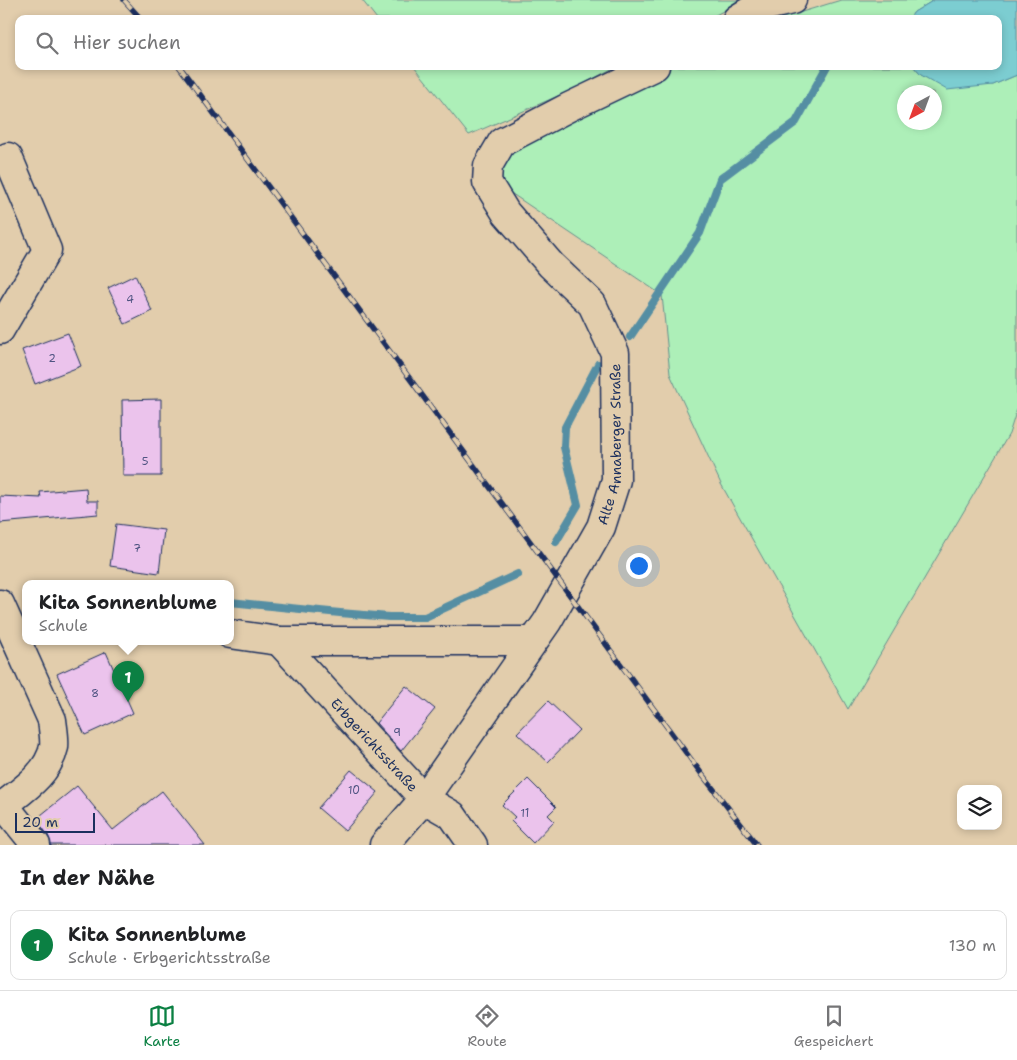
<!DOCTYPE html>
<html lang="de">
<meta charset="utf-8">
<style>
body{margin:0;font-family:"Shantell Sans",sans-serif;background:#f6f6f6;color:#202124}
.controls{position:absolute;right:15px;bottom:15px;display:grid;overflow:hidden;border-radius:10px;box-shadow:0 2px 8px #0003}
.controls button{width:45px;height:45px;display:grid;place-items:center;padding:0;border:0;border-bottom:1px solid #e0e0e0;background:#fff;color:#202124;font:25px sans-serif}
.compass{position:absolute;left:897px;top:85px;width:45px;height:45px;border-radius:50%;background:#fff;box-shadow:0 2px 8px #0003;rotate:221deg}
.scale{position:absolute;left:15px;bottom:12px;width:80px;box-sizing:border-box;padding-left:5px;border:2px solid #1b2f5e;border-top:0;font-size:14px;line-height:18px;white-space:nowrap;color:#1b2f5e;-webkit-text-stroke:4px #e2cdac;paint-order:stroke}
.you{position:absolute;left:638px;top:565px;width:18px;height:18px;margin:-12px;border:4px solid #fff;border-radius:50%;background:#1a73e8;box-shadow:0 0 0 8px #1a73e833}
.badge{display:grid;place-items:center;width:32px;height:32px;border-radius:50%;background:#0b8043;color:#fff;font-size:16px;font-weight:700}
.pin{position:absolute;translate:-50% -41px;filter:drop-shadow(0 1px 2px #0008)}
.pin::after{content:'';position:absolute;top:26px;width:18px;height:15px;background:inherit;clip-path:polygon(0 0,100% 0,50% 100%)}
.popup{position:absolute;left:22px;top:580px;width:212px;height:65px;box-sizing:border-box;display:grid;place-content:center;border-radius:10px;background:#fff;filter:drop-shadow(0 1px 4px #0005);font-size:16px;white-space:nowrap;color:#757577}
.popup b{font-size:19px;color:#202124}
.popup::after{content:'';position:absolute;left:50%;top:100%;margin-left:-10px;border:10px solid transparent;border-top-color:#fff}
.list{margin:0;padding:0;list-style:none}
h2{display:flex;justify-content:space-between;align-items:center;height:65px;margin:0;padding:0 20px;font-size:21px}
h2 small{font-size:16px;font-weight:400;color:#757577}
.list li{display:grid;grid-template-columns:32px 1fr auto;gap:15px;align-items:center;box-sizing:border-box;height:70px;margin:0 10px 10px;padding:0 10px;border:1px solid #e0e0e0;border-radius:10px}
.list b{display:block;font-size:19px;white-space:nowrap}
.list p{margin:0;font-size:16px;white-space:nowrap;color:#757577}
.list em{font-size:16px;font-style:normal;color:#757577}
.icon{flex:none;width:28px;height:28px;fill:none;stroke:currentColor;stroke-width:2;stroke-linecap:round;stroke-linejoin:round}
.map{position:relative;flex:none;width:1017px;height:845px;overflow:hidden}
.search{position:absolute;background:#fff;box-shadow:0 2px 8px #0003;left:15px;right:15px;top:15px;height:55px;display:flex;align-items:center;gap:12px;box-sizing:border-box;padding:0 18px;border-radius:10px;color:#757577;font-size:19px}
.sheet{height:145px;background:#fff}
nav{display:flex;justify-content:space-around;align-items:center;box-sizing:border-box;height:70px;border-top:1px solid #e0e0e0;background:#fff;font-size:14px;color:#757577}
nav a{display:grid;justify-items:center;gap:2px}
nav .on{color:#0b8043}
.map>svg:first-child{display:block}
.green{fill:#adefb8;stroke:#648f8b;fill-rule:evenodd}
.water{fill:#7bcdd1;stroke:#558ea3}
.lines{fill:none;stroke-linecap:round;stroke-linejoin:round}
.stream{stroke:#558ea3;stroke-width:8}
.building{fill:#ebc3ec;stroke:#1b2f5e}
.minor-casing{stroke:#1b2f5e;stroke-width:31}
.minor{stroke:#e2cdac;stroke-width:28}
.rail-casing{stroke:#1b2f5e;stroke-width:5.5}
.rail{stroke:#e2cdac;stroke-width:4;stroke-dasharray:11;stroke-linecap:butt}
.labels{text-anchor:middle;dominant-baseline:central;stroke-width:4;stroke-linejoin:round;paint-order:stroke}
.number-label{font-size:11px;fill:#4f5482}
.street-label{font-size:14px;fill:#1b2f5e;stroke:#e2cdac}
</style>
<div class="map">
<svg width="1017" height="845" viewBox="0 0 1017 845">
<rect width="100%" height="100%" fill="#e2cdac"/>
<filter id="ink" filterUnits="userSpaceOnUse"><feTurbulence type="fractalNoise" baseFrequency=".02" numOctaves="2"/><feDisplacementMap in="SourceGraphic" scale="10" xChannelSelector="R" yChannelSelector="G"/><feConvolveMatrix kernelMatrix="1 2 1 2 8 2 1 2 1" color-interpolation-filters="sRGB"/></filter>
<g filter="url(#ink)">
<g class="green">
<polygon points="362,0 744,0 708,19 377,19"/>
<polygon points="841,0 934,0 914,12 909,19 779,19"/>
<polygon points="414,66 617,66 576,88 469,135"/>
<path d="M667 66H913L921 75 993 85 1017 75V409L1009 434 848 709 721 484 670 374 662 295 493 181 508 146ZM904 92H934V122H904Z"/>
</g>
<polygon class="water" points="934,0 1017,0 1017,75 993,85 947,90 921,75 913,66 998,66 998,19 909,19 914,12"/>
<g class="lines">
<g class="stream">
<polyline points="630,337 700,233 720,179 796,122 827,66"/>
<polyline points="556,542 578,505 564,447 565,427 598,364"/>
<polyline points="230,602 340,613 389,617 425,617 518,574"/>
</g>
</g>
<g class="building">
<polygon points="135,275 152,311 125,324 108,288"/>
<polygon points="68,333 81,366 35,384 22,350"/>
<polygon points="161,399 161,476 123,476 122,400"/>
<polygon points="86,488 87,501 98,501 98,514 0,523 0,496 41,498 40,492"/>
<polygon points="116,524 164,530 159,573 110,566"/>
<polygon points="106,652 133,713 85,735 57,674"/>
<polygon points="406,686 435,709 401,751 376,723"/>
<polygon points="548,701 579,730 548,762 517,733"/>
<polygon points="351,770 378,792 345,831 318,808"/>
<polygon points="528,779 556,807 548,815 554,821 533,843 511,821 515,817 502,805"/>
<polygon points="77,786 113,830 162,791 205,845 51,845 48,835 36,819"/>
</g>
<g class="lines">
<defs>
<g id="minor">
<polyline points="737,19 753,9 792,0"/>
<polyline points="0,330 47,250 8,157"/>
<path d="M0 604 52 720C53 729 55 739 54 747 48 774 24 789 4 805"/>
<polyline points="230,634 279,641 533,641"/>
<path id="s1" d="M279 641 424 799 452 815 473 845"/>
<polyline points="3,804 36,845"/>
<path id="s2" d="M384 845 424 799 547 622 601 527 616 480 615 353 592 304 551 265 506 213 487 182 488 166 502 142 569 107 655 66"/>
</g>
</defs>
<use href="#minor" class="minor-casing"/>
<use href="#minor" class="minor"/>
<defs>
<g id="rail">
<polyline points="124,0 141,19"/>
<polyline points="179,66 701,773 757,845"/>
</g>
</defs>
<use href="#rail" class="rail-casing"/>
<use href="#rail" class="rail"/>
</g>
</g>
<g class="labels">
<g class="number-label">
<text x="130" y="299">4</text>
<text x="52" y="358">2</text>
<text x="145" y="461">5</text>
<text x="137" y="548">7</text>
<text x="95" y="693">8</text>
<text x="397" y="732">9</text>
<text x="354" y="790">10</text>
<text x="525" y="813">11</text>
</g>
<g class="street-label">
<text stroke="none"><textPath href="#s2" startOffset="470">Alte Annaberger Straße</textPath></text>
<text stroke="none"><textPath href="#s1" startOffset="141">Erbgerichtsstraße</textPath></text>
</g>
</g>
</svg>
<div class="controls">
<button><svg class="icon" aria-label="layers" viewBox="0 0 24 24"><path d="M12 4l9 5-9 5-9-5zM3 14l9 5 9-5"/></svg></button>
</div>
<svg class="compass" viewBox="-18 -18 36 36"><path d="M0-13l5 13h-10z" fill="#e53935"/><path d="M0 13l5-13h-10z" fill="#757577"/></svg>
<div class="scale">20 m</div>
<div class="you"></div>
<div class="pin badge" style="left:128px;top:702px">1</div>
<div class="popup"><b>Kita Sonnenblume</b>Schule</div>
<div class="search"><svg class="icon" aria-label="search" viewBox="0 0 24 24"><circle cx="10" cy="10" r="6"/><path d="M15 15l6 6"/></svg>Hier suchen</div>
</div>
<section class="sheet">
<h2>In der Nähe<small></small></h2>
<ul class="list">
<li><span class="badge">1</span><div><b>Kita Sonnenblume</b><p>Schule · Erbgerichtsstraße</p></div><em>130 m</em></li>
</ul>
</section>
<nav>
<a class="on"><svg class="icon" aria-label="map" viewBox="0 0 24 24"><path d="M3 6l6-2 6 2 6-2v14l-6 2-6-2-6 2zM9 4v14M15 6v14"/></svg>Karte</a>
<a><svg class="icon" aria-label="directions" viewBox="0 0 24 24"><path d="M12 3l9 9-9 9-9-9zM9 14v-3h6M13 9l2 2-2 2"/></svg>Route</a>
<a><svg class="icon" aria-label="saved" viewBox="0 0 24 24"><path d="M7 4h10v16l-5-4-5 4z"/></svg>Gespeichert</a>
</nav>
